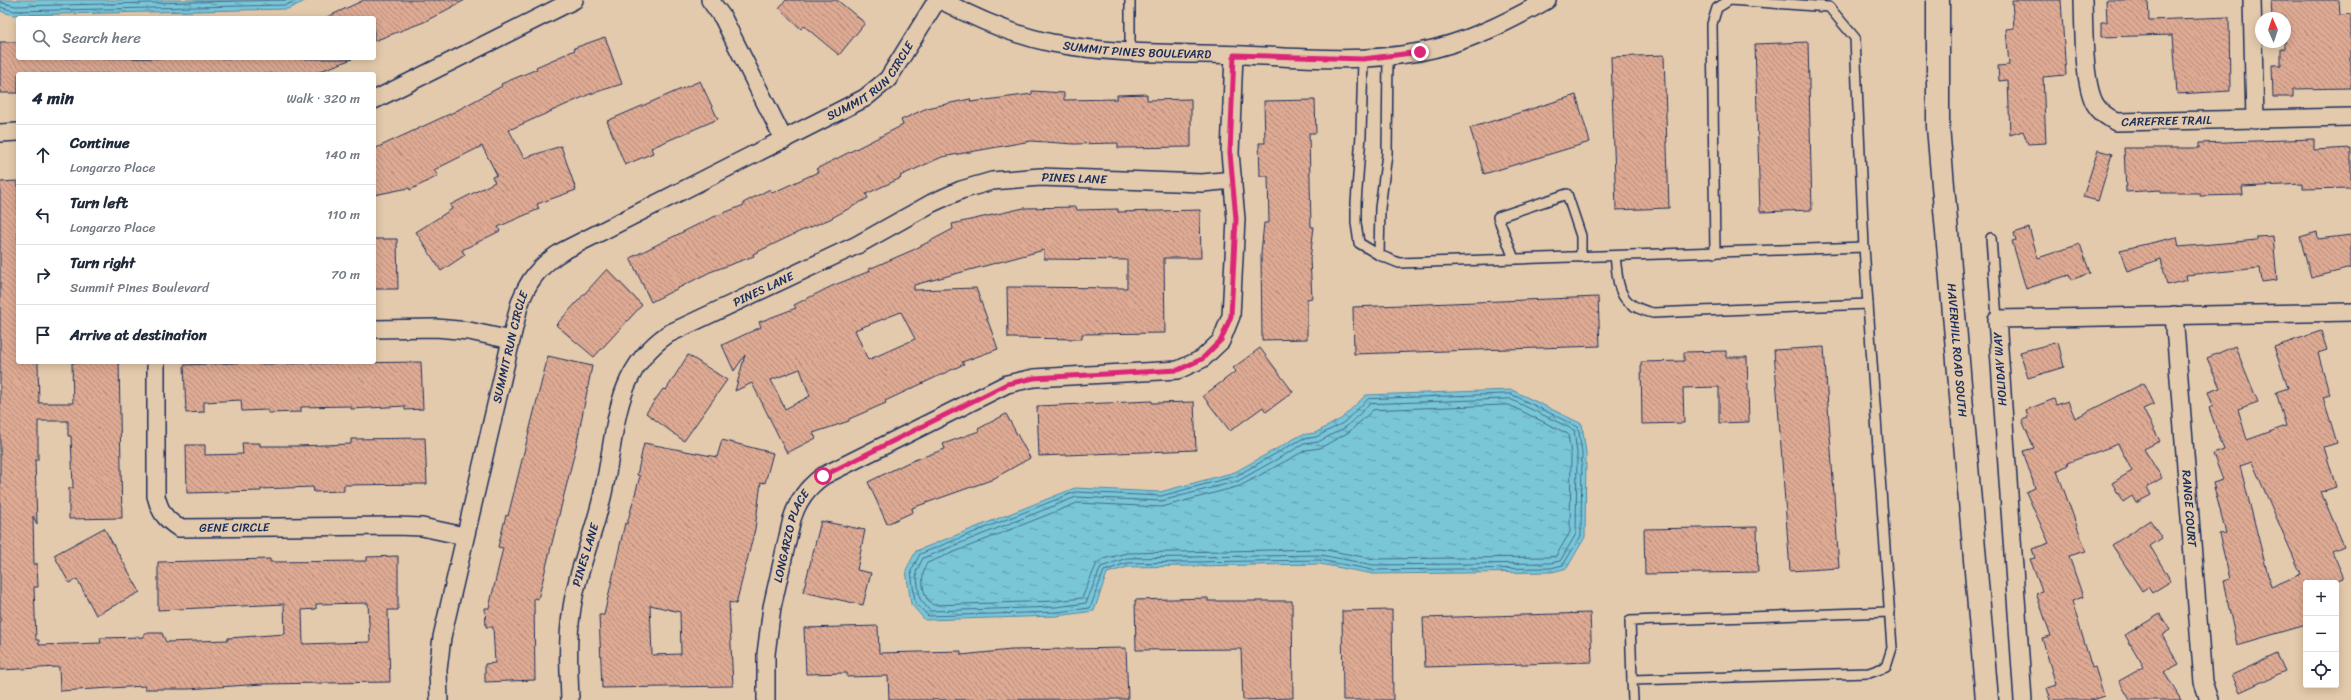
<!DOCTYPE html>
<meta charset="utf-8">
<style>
body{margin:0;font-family:Sriracha,sans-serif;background:#f2f2f3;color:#1f2937}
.controls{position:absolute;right:12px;bottom:12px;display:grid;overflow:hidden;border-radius:4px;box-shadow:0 2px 10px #0003}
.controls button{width:36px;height:36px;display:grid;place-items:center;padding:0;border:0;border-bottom:1px solid #e0e1e3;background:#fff;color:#1f2937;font:20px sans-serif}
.compass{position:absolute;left:2255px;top:12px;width:36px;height:36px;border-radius:50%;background:#fff;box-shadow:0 2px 10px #0003;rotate:357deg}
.stop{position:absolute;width:12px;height:12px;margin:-9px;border:3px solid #db2777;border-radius:50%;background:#fff}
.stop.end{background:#db2777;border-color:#fff;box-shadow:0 1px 4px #0008}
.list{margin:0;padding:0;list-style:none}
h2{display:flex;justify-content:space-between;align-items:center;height:52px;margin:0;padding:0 16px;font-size:17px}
h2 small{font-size:13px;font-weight:400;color:#747a83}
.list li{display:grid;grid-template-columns:26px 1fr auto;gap:12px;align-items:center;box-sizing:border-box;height:60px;padding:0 16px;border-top:1px solid #e0e1e3}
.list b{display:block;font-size:15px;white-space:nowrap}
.list p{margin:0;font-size:13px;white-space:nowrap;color:#747a83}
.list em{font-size:13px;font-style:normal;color:#747a83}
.icon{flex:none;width:22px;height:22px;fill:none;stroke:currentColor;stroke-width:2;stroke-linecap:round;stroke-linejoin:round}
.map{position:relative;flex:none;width:2351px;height:700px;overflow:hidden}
.search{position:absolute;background:#fff;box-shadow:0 2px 10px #0003;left:16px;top:16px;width:360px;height:44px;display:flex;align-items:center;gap:10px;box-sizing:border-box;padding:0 14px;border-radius:4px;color:#747a83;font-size:15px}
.panel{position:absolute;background:#fff;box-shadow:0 2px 10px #0003;left:16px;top:72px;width:360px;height:292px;border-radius:4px}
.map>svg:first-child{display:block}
.water{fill:url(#water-ripples);stroke:#538aa7}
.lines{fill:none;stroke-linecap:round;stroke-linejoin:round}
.shore{stroke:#416b8e;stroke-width:1}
.building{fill:url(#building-back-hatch);stroke:#1b2f5e;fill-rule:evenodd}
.service-casing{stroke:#1b2f5e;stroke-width:12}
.minor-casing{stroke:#1b2f5e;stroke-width:20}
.tertiary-casing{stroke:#1b2f5e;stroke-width:25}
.service{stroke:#e4caac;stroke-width:9}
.minor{stroke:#e4caac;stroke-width:17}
.tertiary{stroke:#e4caac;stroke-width:22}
.route{stroke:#db2777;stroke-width:5}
.labels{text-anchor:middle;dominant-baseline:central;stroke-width:3;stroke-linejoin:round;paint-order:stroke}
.street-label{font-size:12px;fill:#1b2f5e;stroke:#e4caac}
</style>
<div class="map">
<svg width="2351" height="700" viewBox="0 0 2351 700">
<defs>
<pattern id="water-ripples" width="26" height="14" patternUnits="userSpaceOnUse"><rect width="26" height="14" fill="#79c6d7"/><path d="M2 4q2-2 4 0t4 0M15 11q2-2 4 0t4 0" fill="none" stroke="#62a1b2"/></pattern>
<pattern id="building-back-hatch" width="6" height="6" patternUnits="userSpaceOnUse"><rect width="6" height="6" fill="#deaa93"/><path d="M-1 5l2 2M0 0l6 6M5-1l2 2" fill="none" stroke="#b38b7b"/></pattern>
</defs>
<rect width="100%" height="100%" fill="#e4caac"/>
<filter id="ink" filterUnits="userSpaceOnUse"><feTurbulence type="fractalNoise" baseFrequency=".025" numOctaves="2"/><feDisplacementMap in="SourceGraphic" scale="8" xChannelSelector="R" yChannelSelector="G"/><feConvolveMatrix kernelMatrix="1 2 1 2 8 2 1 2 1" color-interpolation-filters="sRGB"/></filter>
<g filter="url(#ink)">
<g class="water">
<polygon points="0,0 307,0 288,9 13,15 0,11"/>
<polygon points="1512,390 1582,424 1586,453 1585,537 1567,568 1552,572 1373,574 1320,564 1128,567 1107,573 1094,611 1057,616 925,620 911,604 906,570 916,551 1075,488 1160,492 1235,472 1301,435 1315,433 1341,419 1366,395"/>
</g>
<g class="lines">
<g class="shore">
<polyline points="0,2 15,6 286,0"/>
<polyline points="0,7 14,11 286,5 298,0"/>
<polygon points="1511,394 1578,427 1582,453 1581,536 1563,565 1551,568 1373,570 1320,560 1127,563 1104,571 1090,608 1057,612 928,616 915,602 911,571 920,554 1075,492 1161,496 1236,476 1302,439 1316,437 1343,423 1368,399"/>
<polygon points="1510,399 1574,430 1577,453 1576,534 1560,561 1550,563 1373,565 1321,555 1127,558 1101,567 1086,603 1056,607 930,611 920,599 916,572 923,558 1076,497 1161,501 1238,481 1304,444 1318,442 1346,427 1370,404"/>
<path d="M1509 405 1568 434 1571 454 1570 532 1556 556 1549 557 1374 559 1321 549 1127 553 1103 559 1097 563 1082 598 1056 601 933 605C921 596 920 575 927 563L1077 503 1162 507 1240 486 1306 450 1320 448 1349 432 1373 410Z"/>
</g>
</g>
<g class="building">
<polygon points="364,0 465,0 424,22 374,41 374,18 325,18"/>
<polygon points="786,0 837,0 865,23 839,55 804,26 801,29 779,8"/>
<polygon points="2012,0 2061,0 2066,75 2043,77 2046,143 2028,144 2023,131 2010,135 2008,80 1999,81 1998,66 2009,65 2006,29 2014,28"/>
<polygon points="2106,0 2148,0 2149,20 2229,17 2230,91 2177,94 2173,35 2101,37 2101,22 2107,22"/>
<polygon points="2271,0 2339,0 2340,15 2351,14 2351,88 2293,89 2293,97 2273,97 2272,65 2281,65 2281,49 2285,49 2285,18 2272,18"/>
<polygon points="605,37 622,84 590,94 509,130 524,158 561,146 576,190 537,204 539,209 498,227 500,231 462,250 465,255 441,271 416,232 452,209 450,205 495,182 492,177 497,175 482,146 434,170 438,176 410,190 409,188 374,195 374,149 454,112 502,86 501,84 537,69 536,67 575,50 574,48"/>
<polygon points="0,42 18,42 18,58 352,59 313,74 18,74 18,93 0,93"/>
<polygon points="1808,42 1812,210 1760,212 1755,44"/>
<polygon points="1664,55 1669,208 1616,210 1611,57"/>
<polygon points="700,81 718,119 651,148 653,153 625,165 607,121"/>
<polygon points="1032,91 1064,93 1064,100 1117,99 1117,95 1147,94 1147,100 1191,99 1191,147 1118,148 1118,143 1074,144 1031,141 942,157 900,176 901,178 866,194 868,198 830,219 801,231 753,254 754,256 710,272 651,302 630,258 711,218 744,205 743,203 770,189 772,193 818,172 816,169 903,125 901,120 927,108 970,99 971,102 1032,94"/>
<polygon points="1576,95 1590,142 1484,174 1470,128"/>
<polygon points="1315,100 1316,133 1309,133 1311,227 1314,227 1310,259 1312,298 1307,299 1307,339 1262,340 1261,253 1264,223 1269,223 1268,176 1260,176 1259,143 1265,143 1264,101"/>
<polygon points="2314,139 2314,150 2351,148 2351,188 2303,189 2303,184 2242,187 2243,195 2200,196 2200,193 2161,193 2161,190 2126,192 2124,148 2199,148 2199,143"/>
<polygon points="2098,150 2112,154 2098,201 2083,197"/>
<path d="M18 181V362H38L39 403H73L72 363 119 362 122 518 69 519V488H73L71 436H68V421H38V460H35L37 524 33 516 34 565 37 563 38 587H34L36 640H39V645L101 643 100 638 144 637V633H162L166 642 228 640V638L285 634 284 604 158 610V562L270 559V562L367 561V557L398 556V610H388L390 682 263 684 188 689H145V686L60 691 59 667 0 670V182ZM368 603 370 642 303 644 302 610 316 609V604Z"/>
<path d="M1076 207 1077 210 1118 209V212L1200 210 1201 258H1164L1165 333 1082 334V339L1008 338 1007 287 1127 288V260L1044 259V250L914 285V290L976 288 998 349 962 362 964 364 885 401 886 403 849 419V421L813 433 816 438 787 453 752 383 735 391 745 355 734 371 722 345 761 327 759 322 796 308 794 305 832 286 870 271 869 269 913 250 953 229 952 224 1024 208ZM901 312 915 339 868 360 855 330ZM800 369 810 396 785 409 771 380Z"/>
<polygon points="2029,228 2038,258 2080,244 2090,273 2071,280 2069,275 2026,289 2012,241 2016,240 2014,233"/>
<polygon points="2317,232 2318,239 2351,235 2351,268 2311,278 2300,237"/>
<polygon points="2273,236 2277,280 2262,282 2260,268 2186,275 2187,280 2167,285 2161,259 2127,271 2120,250 2177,237 2179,247 2257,240 2257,237"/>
<polygon points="374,239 397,239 398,289 374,289"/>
<polygon points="607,269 642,305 594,357 556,325"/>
<polygon points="1598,297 1600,346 1354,354 1353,307"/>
<path d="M2321 331 2327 350 2318 353 2330 395 2323 397 2337 443 2324 447 2336 487 2321 492 2344 546 2332 551 2344 578 2331 583H2306V625L2237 645 2223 581 2230 579 2219 534 2226 533 2213 483 2223 480 2213 454 2224 450 2209 408 2213 406 2208 392 2220 388 2207 358 2235 346 2258 402 2238 409 2247 440 2286 426 2276 392 2288 388 2274 347ZM2252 462 2301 574 2271 587 2240 466Z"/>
<polygon points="2058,342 2064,367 2028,378 2020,352"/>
<polygon points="1824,347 1839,568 1790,571 1774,350"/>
<polygon points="1260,348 1293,392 1266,412 1263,407 1230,431 1203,396 1236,371 1233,368"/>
<polygon points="1726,351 1726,357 1747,357 1749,422 1719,423 1719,387 1683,388 1684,423 1642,424 1641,362 1684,361 1684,352"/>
<polygon points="688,355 727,380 684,441 646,413 663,389 666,390"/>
<polygon points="548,356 592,366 576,447 538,599 534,598 535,680 485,682 485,664 495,663 493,627 486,627 485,608 489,608 503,548 498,547 506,515 508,516"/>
<polygon points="258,362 258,364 421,362 423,409 405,410 405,406 351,409 351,406 301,407 301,412 268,413 268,410 242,411 241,400 204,402 204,412 186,413 184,365"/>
<polygon points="2144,383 2154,404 2143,409 2160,441 2144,449 2162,478 2147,487 2151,495 2136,503 2132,496 2123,502 2112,483 2132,471 2118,444 2067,463 2068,465 2057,471 2086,551 2069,556 2083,597 2072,601 2092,668 2095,667 2104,696 2092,700 2051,700 2047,688 2056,685 2042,638 2051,636 2036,593 2042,591 2030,559 2035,558 2032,549 2049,543 2026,492 2035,488 2023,451 2034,448 2022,420 2028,418 2026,410 2054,399 2056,405 2068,401 2075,418"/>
<polygon points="1152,401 1152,403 1194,402 1196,450 1039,456 1037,406"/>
<polygon points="1006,414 1030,458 991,480 912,508 913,512 887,524 868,482 909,462 945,449 943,444 979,431 978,429"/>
<polygon points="425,438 427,484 344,485 344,491 314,492 313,487 261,489 261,491 187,493 186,445 205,445 205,455 243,454 242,443 260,443 260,446 297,446 351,444 351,439"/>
<path d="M722 440 773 453 765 483 761 482 755 529 736 604 729 602 733 686 602 688 599 615H604L625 523 627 524 640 476 637 475 644 443 717 457ZM650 605 680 612 681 654 652 655Z"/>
<polygon points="2150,520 2162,538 2150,546 2171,581 2152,593 2148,587 2142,591 2112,545"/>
<polygon points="821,521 865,530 857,570 871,573 863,605 803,592"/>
<polygon points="1757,527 1758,572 1645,574 1644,529"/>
<polygon points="104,528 140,592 96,615 77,579 69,583 54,555"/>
<polygon points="1208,598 1208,601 1292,601 1293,698 1243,700 1241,649 1136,650 1135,600"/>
<polygon points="1392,610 1393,700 1343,700 1342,611"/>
<polygon points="1590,613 1592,662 1425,667 1423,618"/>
<polygon points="2160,614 2170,630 2162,635 2179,664 2164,672 2181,700 2130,700 2119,681 2144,667 2125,635"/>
<polygon points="878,626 879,653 961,651 961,655 1011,650 1126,648 1128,699 889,700 888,676 847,677 847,673 806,674 804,628"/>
<polygon points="2277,654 2285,671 2240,692 2232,675"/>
</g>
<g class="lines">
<defs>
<g id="service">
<polyline points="1130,0 1130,51"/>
<polyline points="1363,59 1361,135 1356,203 1356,223 1359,243 1379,255 1399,263 1864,247"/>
<polyline points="1991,238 1997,319"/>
<polyline points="1379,255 1380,208 1387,154 1388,56"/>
<path d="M1615 256C1619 288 1617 305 1653 313L1868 304"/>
<polyline points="1514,259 1498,217 1567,194 1581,236 1581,257"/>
<polyline points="1632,680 1630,621 1890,612"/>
<polyline points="1633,700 1632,680 1869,673 1886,667 1892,648 1864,247 1855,38 1829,7 1730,0 1717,8 1712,24 1715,253"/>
</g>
<g id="minor">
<polyline points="710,0 723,18 784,140"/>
<path id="s1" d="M941 0C976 19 1013 35 1052 43 1114 55 1181 53 1244 55 1303 58 1361 63 1419 52 1466 43 1506 23 1547 0"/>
<path id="s2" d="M2083 0C2084 26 2083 83 2095 104 2100 113 2108 117 2116 122L2351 117"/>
<polyline points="2252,0 2255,120"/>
<polyline points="374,100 574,0"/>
<polyline points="0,133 18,132"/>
<path id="s3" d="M2174 315 2203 682 2209 700"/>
<polyline points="374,329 436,328 469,331 511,340"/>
<path id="s4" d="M156 362V496C160 512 165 519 179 528L396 526 422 527 464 536"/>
<path id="s5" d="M439 700 438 670 442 637 519 306C527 281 540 265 563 251L865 98 888 79 937 0"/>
<path id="s6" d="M570 700C569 672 567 643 571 615 576 571 596 531 604 488 617 430 613 372 668 334L857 245 932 203 961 190 992 181 1040 177 1202 183 1233 180"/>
<path id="s7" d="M766 700V654L772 607 792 519C798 500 807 488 823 476L1007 384 1034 378 1178 370 1202 359 1221 341 1231 316 1236 219 1230 153 1234 55"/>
<polyline points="2023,700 1997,319 2351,312"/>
</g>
<g id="tertiary">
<path id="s8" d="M1938 0V127L1987 700"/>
</g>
</defs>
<use href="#service" class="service-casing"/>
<use href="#minor" class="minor-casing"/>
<use href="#tertiary" class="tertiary-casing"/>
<use href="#service" class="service"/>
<use href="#minor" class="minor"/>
<use href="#tertiary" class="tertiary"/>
</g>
</g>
<g class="lines" filter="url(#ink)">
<polyline class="route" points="823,476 1007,384 1034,378 1178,370 1202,359 1221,340 1231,316 1236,219 1230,153 1234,55 1363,59 1420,52"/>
</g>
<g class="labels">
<g class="street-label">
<text stroke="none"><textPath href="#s1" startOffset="205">SUMMIT PINES BOULEVARD</textPath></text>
<text stroke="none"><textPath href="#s5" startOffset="829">SUMMIT RUN CIRCLE</textPath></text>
<text stroke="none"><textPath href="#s2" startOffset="184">CAREFREE TRAIL</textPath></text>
<text stroke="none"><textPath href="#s6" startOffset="830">PINES LANE</textPath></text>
<text stroke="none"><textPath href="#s6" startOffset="494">PINES LANE</textPath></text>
<text stroke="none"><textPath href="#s5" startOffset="361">SUMMIT RUN CIRCLE</textPath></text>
<text stroke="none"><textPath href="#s8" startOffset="351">HAVERHILL ROAD SOUTH</textPath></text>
<text transform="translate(2000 369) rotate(-94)">HOLIDAY WAY</text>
<text stroke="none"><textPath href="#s3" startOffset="194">RANGE COURT</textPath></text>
<text stroke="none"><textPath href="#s4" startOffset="230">GENE CIRCLE</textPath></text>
<text stroke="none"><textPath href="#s7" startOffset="167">LONGARZO PLACE</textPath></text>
<text stroke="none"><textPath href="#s6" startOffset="147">PINES LANE</textPath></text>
</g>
</g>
</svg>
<div class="controls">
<button>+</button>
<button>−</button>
<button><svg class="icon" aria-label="locate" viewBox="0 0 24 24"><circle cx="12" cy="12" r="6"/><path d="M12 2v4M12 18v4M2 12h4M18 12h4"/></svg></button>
</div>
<svg class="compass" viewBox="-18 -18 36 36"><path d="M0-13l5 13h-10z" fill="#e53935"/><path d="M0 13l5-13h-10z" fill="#747a83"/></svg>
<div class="stop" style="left:823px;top:476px"></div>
<div class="stop end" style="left:1420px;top:52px"></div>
<div class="search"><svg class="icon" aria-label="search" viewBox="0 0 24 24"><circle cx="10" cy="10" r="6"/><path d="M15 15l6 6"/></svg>Search here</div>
<section class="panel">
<h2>4 min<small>Walk · 320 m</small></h2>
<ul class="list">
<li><svg class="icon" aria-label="ahead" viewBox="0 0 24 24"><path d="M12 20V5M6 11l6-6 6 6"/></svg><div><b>Continue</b><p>Longarzo Place</p></div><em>140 m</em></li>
<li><svg class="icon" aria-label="left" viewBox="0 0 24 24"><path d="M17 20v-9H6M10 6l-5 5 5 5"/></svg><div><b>Turn left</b><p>Longarzo Place</p></div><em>110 m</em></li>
<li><svg class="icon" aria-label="right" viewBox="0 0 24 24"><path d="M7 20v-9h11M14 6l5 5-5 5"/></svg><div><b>Turn right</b><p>Summit Pines Boulevard</p></div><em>70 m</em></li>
<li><svg class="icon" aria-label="arrive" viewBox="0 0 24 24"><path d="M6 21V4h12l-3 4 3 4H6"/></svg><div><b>Arrive at destination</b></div></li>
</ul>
</section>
</div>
